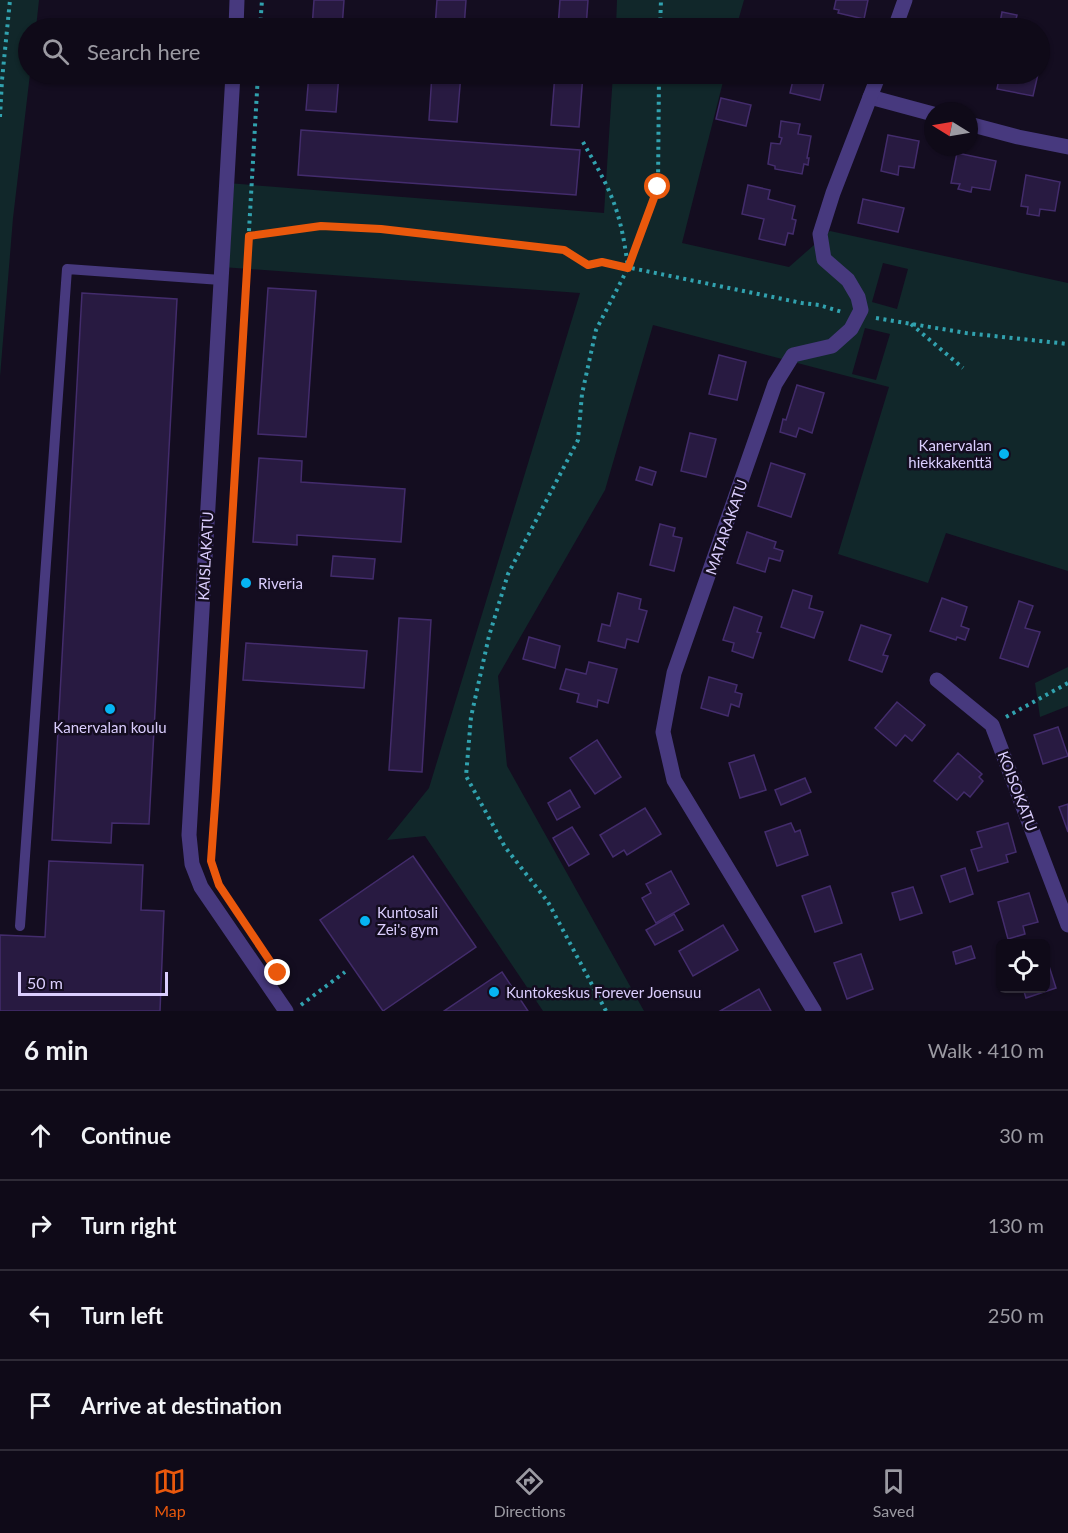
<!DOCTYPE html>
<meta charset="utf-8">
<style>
body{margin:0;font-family:Lato,sans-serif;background:#181321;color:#f1f3f6}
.controls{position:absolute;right:18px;bottom:18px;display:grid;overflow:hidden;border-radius:9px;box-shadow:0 2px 4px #0004}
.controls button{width:54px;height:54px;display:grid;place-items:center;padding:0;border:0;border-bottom:2px solid #2f2b37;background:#0f0a18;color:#f1f3f6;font:30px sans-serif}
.compass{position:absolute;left:924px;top:102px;width:54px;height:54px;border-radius:50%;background:#0f0a18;box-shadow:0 2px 4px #0004;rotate:281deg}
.scale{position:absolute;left:18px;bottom:15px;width:150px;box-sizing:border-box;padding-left:6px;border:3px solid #dbcefe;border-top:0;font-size:16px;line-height:21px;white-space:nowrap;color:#dbcefe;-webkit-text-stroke:4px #140d20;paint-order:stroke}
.stop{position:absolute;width:18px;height:18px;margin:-14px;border:4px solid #ea580c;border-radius:50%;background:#fff}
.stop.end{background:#ea580c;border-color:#fff;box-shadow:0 2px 6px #0008}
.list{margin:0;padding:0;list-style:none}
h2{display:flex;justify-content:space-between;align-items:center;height:78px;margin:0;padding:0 24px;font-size:26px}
h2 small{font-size:20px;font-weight:400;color:#9b9aa2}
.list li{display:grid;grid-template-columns:39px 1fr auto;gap:18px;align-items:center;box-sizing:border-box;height:90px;padding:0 24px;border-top:2px solid #2f2b37}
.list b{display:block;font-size:22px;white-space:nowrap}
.list em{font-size:20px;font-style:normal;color:#9b9aa2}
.icon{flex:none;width:33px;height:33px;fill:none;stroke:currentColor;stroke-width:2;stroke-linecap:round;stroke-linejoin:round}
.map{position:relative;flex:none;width:1068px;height:1011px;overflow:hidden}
.search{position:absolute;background:#0f0a18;box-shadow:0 2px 4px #0004;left:18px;right:18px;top:18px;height:66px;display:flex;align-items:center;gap:15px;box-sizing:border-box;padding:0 21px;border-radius:33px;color:#9b9aa2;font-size:22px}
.sheet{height:438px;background:#0f0a18}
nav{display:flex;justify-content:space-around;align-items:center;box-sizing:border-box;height:84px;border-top:2px solid #2f2b37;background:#0f0a18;font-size:16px;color:#9b9aa2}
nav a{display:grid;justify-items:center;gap:3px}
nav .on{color:#ea580c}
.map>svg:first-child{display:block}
.green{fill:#11272a;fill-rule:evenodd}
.building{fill:#281a41;stroke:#432c6c;stroke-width:1.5}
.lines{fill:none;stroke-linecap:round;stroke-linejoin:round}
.path{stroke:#31a2af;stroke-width:4;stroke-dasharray:3 4.5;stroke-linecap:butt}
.service{stroke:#47397e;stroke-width:10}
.minor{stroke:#47397e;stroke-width:15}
.route{stroke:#ea580c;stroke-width:8}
.poi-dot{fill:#06b4f2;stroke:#140d20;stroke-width:2}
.labels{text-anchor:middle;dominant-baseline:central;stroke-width:5;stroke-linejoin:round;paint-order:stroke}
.poi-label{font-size:15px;fill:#dbcefe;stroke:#140d20;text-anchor:start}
.street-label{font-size:15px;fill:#dbcefe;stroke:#140d20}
</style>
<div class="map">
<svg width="1068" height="1011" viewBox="0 0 1068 1011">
<rect width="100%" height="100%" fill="#140d20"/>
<g class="green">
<polygon points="0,0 39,0 36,28 28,28 28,74 30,74 13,218 0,377"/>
<polygon points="617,0 744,0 736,28 616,28"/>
<path d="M613 74H725L682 243 789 267 830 231 1068 283V571L946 533 928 583 838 554 889 387 653 325 605 490 498 676 507 766 644 1011H543L425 836 387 840 429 788 580 293 222 267 227 183 604 213ZM883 263 908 269 897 309 872 302ZM865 328 890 334 876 380 852 374Z"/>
<polygon points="1068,667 1068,706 1040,717 1035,683"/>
</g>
<g class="building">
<polygon points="314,0 344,0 342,28 312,28"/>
<polygon points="437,0 466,0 464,28 435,28"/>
<polygon points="560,0 588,0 586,28 558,28"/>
<polygon points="836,0 868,0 864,19 838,13 839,10 834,9"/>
<polygon points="1002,12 1017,15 1014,28 999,28"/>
<polygon points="309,74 339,74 336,112 306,110"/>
<polygon points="432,74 461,74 457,122 429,120"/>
<polygon points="555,74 583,74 579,127 551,125"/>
<polygon points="784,74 826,74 820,100 790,93 794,76"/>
<polygon points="1000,74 1038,74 1033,96 997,89"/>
<polygon points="721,98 751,105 746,126 716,119"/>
<polygon points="781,121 800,124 798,134 811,136 807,158 809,158 808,165 804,164 802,174 775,169 775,166 768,164 771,143 780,144 782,138 779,137"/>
<polygon points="301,130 580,150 576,195 298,175"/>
<polygon points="888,135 919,141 914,168 899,166 898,175 881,171"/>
<polygon points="957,153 996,161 990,190 972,187 971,192 958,189 960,184 951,183"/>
<polygon points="1026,175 1060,182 1055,211 1040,209 1039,216 1027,214 1028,207 1021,206"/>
<polygon points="748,185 770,190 768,199 795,206 792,219 796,220 793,234 788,233 785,245 759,239 764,219 742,214"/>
<polygon points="863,199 904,208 898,232 858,223"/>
<polygon points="268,288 316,291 306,437 258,434"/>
<polygon points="82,293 177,299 149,824 112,823 111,843 52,840"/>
<polygon points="719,355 746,362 737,400 709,394"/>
<polygon points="797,385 824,393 812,433 799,428 796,437 780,432 783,419 786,420"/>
<polygon points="690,433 716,439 706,477 681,471"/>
<polygon points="259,458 302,461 301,482 405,489 401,542 297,535 297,545 253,542"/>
<polygon points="771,463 805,474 791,517 758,506"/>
<polygon points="640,467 656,472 652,485 636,480"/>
<polygon points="660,524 675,528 673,536 682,538 674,571 650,565"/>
<polygon points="747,532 776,542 774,548 783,551 780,561 769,558 765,572 737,563"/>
<polygon points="333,556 375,559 373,579 331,576"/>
<polygon points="793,590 812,596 809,608 823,612 814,638 781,627"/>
<polygon points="618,593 641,599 639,609 647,611 638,642 627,639 625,648 598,641 602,624 610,626"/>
<polygon points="942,598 967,607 961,626 969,629 965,640 957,637 956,640 930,631"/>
<polygon points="1019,601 1033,606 1025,628 1040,632 1028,667 1000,658"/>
<polygon points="734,607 762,617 757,632 761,633 753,658 732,651 734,643 723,640"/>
<polygon points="399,618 431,620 422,772 389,770"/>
<polygon points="861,625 891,635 883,655 888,656 882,672 849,660"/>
<polygon points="529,637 560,646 555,668 523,659"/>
<polygon points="246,643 367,651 364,688 243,680"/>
<polygon points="589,662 617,669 608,703 598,700 597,707 577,702 579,694 560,689 566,669 586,674"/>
<polygon points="709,677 737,685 735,692 742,694 739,707 731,704 728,716 701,708"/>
<polygon points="897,702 925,725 912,741 905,735 896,746 875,728"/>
<polygon points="1058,727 1068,756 1043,764 1034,735"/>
<polygon points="597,740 621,777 595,794 570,758"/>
<polygon points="958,753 982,774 979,777 983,781 970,797 964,792 957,800 934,781"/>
<polygon points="754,755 766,790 740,798 729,763"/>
<polygon points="805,778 811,792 781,805 775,790"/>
<polygon points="570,790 580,807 557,820 548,803"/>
<polygon points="1068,804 1068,832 1059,807"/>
<polygon points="645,808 661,834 627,855 624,850 613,857 600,835"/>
<polygon points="791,823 795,832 800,830 808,855 777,866 765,832"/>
<polygon points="1008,823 1016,852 1006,855 1008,862 978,871 971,850 982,847 977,832"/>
<polygon points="572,827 589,854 569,866 553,838"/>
<polygon points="413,856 476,947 383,1011 320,920"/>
<polygon points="49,861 143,865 141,910 164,911 160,1011 0,1011 0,935 45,937"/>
<polygon points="965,868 973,894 950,902 941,876"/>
<polygon points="671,871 689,904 656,923 642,898 651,893 646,884"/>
<polygon points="830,886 842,923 815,932 802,896"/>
<polygon points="913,887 922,913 900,920 892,893"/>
<polygon points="1029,893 1038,922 1023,926 1025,934 1008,939 998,902"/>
<polygon points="674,914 683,930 655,945 646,930"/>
<polygon points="723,925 738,950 693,976 679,951"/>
<polygon points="971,946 975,958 956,964 953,952"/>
<polygon points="861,954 873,989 847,999 834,963"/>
<polygon points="1046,963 1048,963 1056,988 1026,998 1023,988 1046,988"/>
<polygon points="502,972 528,1011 444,1011"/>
<polygon points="759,989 771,1011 720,1011"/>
</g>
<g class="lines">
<g class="path">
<polyline points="260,28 262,0"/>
<polyline points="660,28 661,0"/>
<polyline points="0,117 2,80 10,0"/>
<path d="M583 142C594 162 607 183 615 206 622 226 625 246 628 267"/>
<polyline points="249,236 299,230 321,226 380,229 564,250 588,265 602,262 802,303 819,305 842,312"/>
<polyline points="876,318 966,333 1068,344"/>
<polyline points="911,324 963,368"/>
<polyline points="1006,717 1068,683"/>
<polyline points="211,860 216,804 258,74"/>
<polyline points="301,1005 345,972"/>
<polyline points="606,1011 548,902 505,847 466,776 471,717 489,636 508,574 578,440 582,394 596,330 628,268 658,187 659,74"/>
</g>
<polyline class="service" points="20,926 67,269 221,280"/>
<g class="minor">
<polyline points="236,28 237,0"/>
<polyline points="895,28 905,0"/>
<polyline points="233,74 189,835 192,864 201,887 286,1011"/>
<polyline points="870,97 933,114"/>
<polyline points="969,124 1018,137 1068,147"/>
<polyline points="937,680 992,725 1068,925"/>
<polyline points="814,1011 674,780 663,732 674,673 775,384 793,355 832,346 851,329 861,310 858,297 848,280 824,259 820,234 833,193 879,74"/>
</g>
</g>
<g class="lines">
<polyline class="route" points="278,973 219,885 211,861 216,791 249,236 321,226 381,229 564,250 588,265 602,262 628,268 658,187"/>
</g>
<g class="poi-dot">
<circle cx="1004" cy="454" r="6"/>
<circle cx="246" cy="583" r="6"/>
<circle cx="110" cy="709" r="6"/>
<circle cx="365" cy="921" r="6"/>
<circle cx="494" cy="992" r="6"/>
</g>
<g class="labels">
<g class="poi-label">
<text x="992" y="445" text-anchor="end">Kanervalan<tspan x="992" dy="17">hiekkakenttä</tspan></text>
<text x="258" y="583">Riveria</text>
<text x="110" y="727" text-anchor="middle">Kanervalan koulu</text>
<text x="377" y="912">Kuntosali<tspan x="377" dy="17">Zei's gym</tspan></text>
<text x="506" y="992">Kuntokeskus Forever Joensuu</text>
</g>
<g class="street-label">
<text transform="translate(726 527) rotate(-71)">MATARAKATU</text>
<text transform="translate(205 556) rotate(-87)">KAISLAKATU</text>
<text transform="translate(1018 791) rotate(69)">KOISOKATU</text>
</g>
</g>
</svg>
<div class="controls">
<button><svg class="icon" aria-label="locate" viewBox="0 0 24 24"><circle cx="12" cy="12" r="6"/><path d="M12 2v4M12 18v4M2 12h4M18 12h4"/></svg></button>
</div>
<svg class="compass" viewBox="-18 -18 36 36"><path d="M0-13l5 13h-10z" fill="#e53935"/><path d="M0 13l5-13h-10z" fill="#9b9aa2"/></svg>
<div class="scale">50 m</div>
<div class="stop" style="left:658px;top:187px"></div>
<div class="stop end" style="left:278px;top:973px"></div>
<div class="search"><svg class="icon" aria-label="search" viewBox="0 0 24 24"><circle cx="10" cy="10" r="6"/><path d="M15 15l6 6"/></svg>Search here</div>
</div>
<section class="sheet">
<h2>6 min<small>Walk · 410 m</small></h2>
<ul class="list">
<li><svg class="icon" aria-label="ahead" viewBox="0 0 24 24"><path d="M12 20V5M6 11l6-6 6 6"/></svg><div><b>Continue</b></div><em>30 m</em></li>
<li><svg class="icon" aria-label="right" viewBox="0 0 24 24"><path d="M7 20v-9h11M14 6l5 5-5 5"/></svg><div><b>Turn right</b></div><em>130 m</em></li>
<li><svg class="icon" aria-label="left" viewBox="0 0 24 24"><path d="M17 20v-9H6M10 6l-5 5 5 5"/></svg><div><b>Turn left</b></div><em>250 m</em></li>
<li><svg class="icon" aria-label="arrive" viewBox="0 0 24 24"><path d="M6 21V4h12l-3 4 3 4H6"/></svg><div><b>Arrive at destination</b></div></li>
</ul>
</section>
<nav>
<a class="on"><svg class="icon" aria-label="map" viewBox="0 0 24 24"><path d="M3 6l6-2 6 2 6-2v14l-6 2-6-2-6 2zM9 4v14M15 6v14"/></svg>Map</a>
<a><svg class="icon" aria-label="directions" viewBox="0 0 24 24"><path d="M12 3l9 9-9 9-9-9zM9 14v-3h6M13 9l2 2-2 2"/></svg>Directions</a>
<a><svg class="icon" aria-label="saved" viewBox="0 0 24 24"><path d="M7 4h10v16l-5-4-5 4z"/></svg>Saved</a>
</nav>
